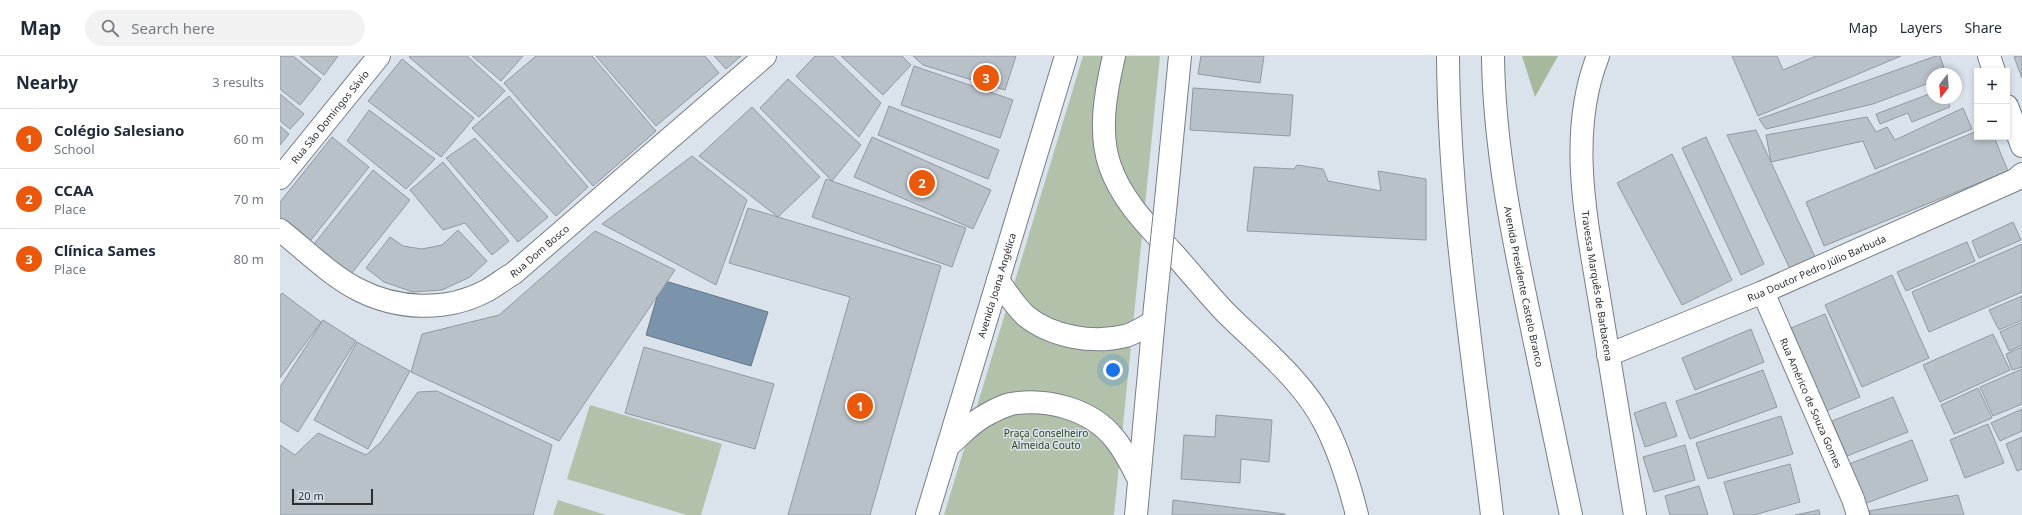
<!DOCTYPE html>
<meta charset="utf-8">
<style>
body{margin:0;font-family:"Noto Sans",sans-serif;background:#f2f2f3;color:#1f2937}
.controls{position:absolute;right:12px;top:12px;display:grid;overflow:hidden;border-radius:0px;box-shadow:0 2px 6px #0003}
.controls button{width:36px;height:36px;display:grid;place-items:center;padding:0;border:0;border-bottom:1px solid #e0e1e3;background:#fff;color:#1f2937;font:20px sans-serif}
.compass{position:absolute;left:1646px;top:12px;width:36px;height:36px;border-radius:50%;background:#fff;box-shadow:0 2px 6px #0003;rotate:196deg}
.scale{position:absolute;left:12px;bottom:10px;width:81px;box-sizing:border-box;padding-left:4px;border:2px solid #2c2f32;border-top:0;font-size:11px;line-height:14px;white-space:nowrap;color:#2c2f32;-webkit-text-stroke:3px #dae2eb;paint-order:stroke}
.you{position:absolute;left:833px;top:314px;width:14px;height:14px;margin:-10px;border:3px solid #fff;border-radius:50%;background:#1a73e8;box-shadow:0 0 0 6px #1a73e833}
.badge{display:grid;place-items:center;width:26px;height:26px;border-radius:50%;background:#ea580c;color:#fff;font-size:13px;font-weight:700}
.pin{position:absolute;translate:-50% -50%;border:2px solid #fff;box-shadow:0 1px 4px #0006}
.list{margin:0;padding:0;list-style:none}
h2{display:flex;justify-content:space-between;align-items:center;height:52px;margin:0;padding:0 16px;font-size:17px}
h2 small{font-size:13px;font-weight:400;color:#747a83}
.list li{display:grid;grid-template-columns:26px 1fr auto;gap:12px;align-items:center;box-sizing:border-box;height:60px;padding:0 16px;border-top:1px solid #e0e1e3}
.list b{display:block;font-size:15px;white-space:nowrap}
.list p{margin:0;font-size:13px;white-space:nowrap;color:#747a83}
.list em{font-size:13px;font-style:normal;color:#747a83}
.icon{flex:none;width:22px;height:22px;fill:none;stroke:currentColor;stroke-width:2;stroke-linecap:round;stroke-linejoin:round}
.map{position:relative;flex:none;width:1742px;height:459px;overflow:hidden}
header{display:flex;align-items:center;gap:24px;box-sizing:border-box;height:56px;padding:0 20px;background:#fff;border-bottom:1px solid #e0e1e3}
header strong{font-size:19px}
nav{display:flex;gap:22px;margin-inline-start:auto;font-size:14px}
.search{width:280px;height:36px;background:#f2f2f3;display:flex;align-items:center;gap:10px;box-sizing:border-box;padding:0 14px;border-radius:22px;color:#747a83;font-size:15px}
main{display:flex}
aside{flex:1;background:#fff}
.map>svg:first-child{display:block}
.green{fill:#b2c2aa}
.forest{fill:#a6b99d}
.water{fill:#7b93ab;stroke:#637587}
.building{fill:#b8c0c8;stroke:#9198a1}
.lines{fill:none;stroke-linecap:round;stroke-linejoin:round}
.street-casing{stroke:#767e85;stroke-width:24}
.secondary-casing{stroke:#767e85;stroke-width:24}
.primary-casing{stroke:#767e85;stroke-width:24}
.street{stroke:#fff;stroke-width:22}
.secondary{stroke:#fff;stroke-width:22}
.primary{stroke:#fff;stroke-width:22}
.secondary-bridge-casing{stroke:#767e85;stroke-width:24;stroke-linecap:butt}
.secondary-bridge{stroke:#fff;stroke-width:22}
.labels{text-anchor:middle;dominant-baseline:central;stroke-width:3;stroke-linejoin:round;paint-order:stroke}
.street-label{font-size:10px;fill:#2c2f32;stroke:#dae2eb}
.park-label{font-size:10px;fill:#2b461b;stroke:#dae2eb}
</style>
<header>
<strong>Map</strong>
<div class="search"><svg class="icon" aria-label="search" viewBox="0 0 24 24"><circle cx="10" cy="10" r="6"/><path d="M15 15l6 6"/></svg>Search here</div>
<nav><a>Map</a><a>Layers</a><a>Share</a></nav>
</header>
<main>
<aside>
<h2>Nearby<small>3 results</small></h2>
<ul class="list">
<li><span class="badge">1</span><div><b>Colégio Salesiano</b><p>School</p></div><em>60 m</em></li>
<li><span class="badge">2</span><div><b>CCAA</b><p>Place</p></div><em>70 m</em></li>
<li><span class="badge">3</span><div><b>Clínica Sames</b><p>Place</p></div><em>80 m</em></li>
</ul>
</aside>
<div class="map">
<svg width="1742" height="459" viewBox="0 0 1742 459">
<rect width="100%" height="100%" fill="#dae2eb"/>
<g class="green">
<polygon points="803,0 880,0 834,459 664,459"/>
<polygon points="310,349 442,388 421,459 407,459 287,423"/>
<polygon points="278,444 326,459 273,459"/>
</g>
<polygon class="forest" points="1242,0 1278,0 1255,41"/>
<polygon class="water" points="382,224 488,256 471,310 366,279"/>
<g class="building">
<polygon points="0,0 13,0 41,23 20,49 0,33"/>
<polygon points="20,0 58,0 44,19"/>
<polygon points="130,0 187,0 225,35 199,61 129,1"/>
<polygon points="192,0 243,0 221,25"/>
<polygon points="256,0 312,0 376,75 313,130 224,27"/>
<polygon points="316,0 425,0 439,17 376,70"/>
<polygon points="434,0 461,0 446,13"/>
<polygon points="535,0 553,0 601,47 579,81 516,20"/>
<polygon points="561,0 622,0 631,9 603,39"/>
<polygon points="633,0 736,0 725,34 643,9"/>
<polygon points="921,0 984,0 980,27 918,18"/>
<polygon points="1452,0 1497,0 1503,14 1536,0 1621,0 1478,60"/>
<polygon points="1656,0 1660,0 1666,18 1652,18 1652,26 1593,48 1486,73 1479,63"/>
<polygon points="1737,0 1742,0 1742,22 1734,1"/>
<polygon points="122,3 194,62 161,101 88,45"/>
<polygon points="634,10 733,44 720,82 621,49"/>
<polygon points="508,23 581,89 552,125 480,52"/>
<polygon points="913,32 1013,39 1010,80 910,74"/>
<polygon points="1652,37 1652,42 1667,42 1670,51 1632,66 1628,57 1600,68 1596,58"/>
<polygon points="0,38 24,58 10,73 0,65"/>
<polygon points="229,40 308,131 276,160 192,72"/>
<polygon points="609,50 719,94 708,123 598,79"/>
<polygon points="472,51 540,121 498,161 419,100"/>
<polygon points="1683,52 1692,73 1595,113 1583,85 1491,106 1486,79 1587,61 1596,76 1607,71 1615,84"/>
<polygon points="89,54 155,103 126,133 67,85"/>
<polygon points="0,70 9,78 0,89"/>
<polygon points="1476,74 1535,201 1510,213 1447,79"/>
<polygon points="1697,75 1697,81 1714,81 1728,115 1544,190 1526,146"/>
<polygon points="52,81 89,111 27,189 0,168 0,146"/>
<polygon points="592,81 711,134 693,173 574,121"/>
<polygon points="1426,81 1484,208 1461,219 1402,92"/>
<polygon points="195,82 268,161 238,186 166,102"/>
<polygon points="1392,98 1452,224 1402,249 1337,127"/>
<polygon points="412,100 467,144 436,229 322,168"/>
<polygon points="163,106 229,185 212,199 185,167 163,174 130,134"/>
<polygon points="1017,109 1043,113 1048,125 1101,135 1098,115 1146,123 1146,184 967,175 974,111 1014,113"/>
<polygon points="93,114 130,144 71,218 34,188"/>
<polygon points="546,123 686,172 672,211 532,161"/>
<polygon points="468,152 661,210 590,459 508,459 570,241 449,207"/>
<polygon points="1733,166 1741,184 1699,202 1692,185"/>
<polygon points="178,174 207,205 190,221 162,234 133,236 104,226 86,212 110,181 123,190 142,193 162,189"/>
<polygon points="315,175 395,214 279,385 131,316 142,278 219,259"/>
<polygon points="1687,186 1695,205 1626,235 1617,216"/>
<polygon points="1742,188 1742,236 1649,276 1632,236"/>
<polygon points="1612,219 1649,302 1582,331 1545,249"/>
<polygon points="2,237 41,266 0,322 0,239"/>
<polygon points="1742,240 1742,264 1719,274 1709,254"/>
<polygon points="1545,258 1580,341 1546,355 1511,272"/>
<polygon points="43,264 76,285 18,376 0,365 0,331"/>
<polygon points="1742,266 1742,289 1729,295 1720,276"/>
<polygon points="1471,273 1484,306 1415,334 1402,302"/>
<polygon points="1713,278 1730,314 1660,346 1643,309"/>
<polygon points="77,286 130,315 88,393 34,364"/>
<polygon points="364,291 494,328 475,393 345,357"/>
<polygon points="1742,291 1742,311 1732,314 1726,298"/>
<polygon points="1742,313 1742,348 1713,360 1700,331"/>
<polygon points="1483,314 1497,351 1410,383 1396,345"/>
<polygon points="1698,332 1712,362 1674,378 1661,349"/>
<polygon points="157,335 272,389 253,459 0,459 0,389 15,399 38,377 86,399 101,386 138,336"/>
<polygon points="1613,341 1628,376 1567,400 1552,365"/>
<polygon points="1385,346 1397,380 1365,391 1354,357"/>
<polygon points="1742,353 1742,375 1720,385 1711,367"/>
<polygon points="936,359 992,364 989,406 961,403 960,427 901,423 904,379 935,381"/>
<polygon points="1501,360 1513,398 1428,423 1416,387"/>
<polygon points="1708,368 1724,407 1685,422 1670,384"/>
<polygon points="1742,381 1742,413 1737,415 1726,388"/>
<polygon points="1632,384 1648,424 1584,448 1569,408"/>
<polygon points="1405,389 1415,424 1374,436 1363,401"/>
<polygon points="1510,408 1520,446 1474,459 1454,459 1444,426"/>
<polygon points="1419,430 1428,459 1390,459 1385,440"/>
<polygon points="1678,439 1684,459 1591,459 1589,455"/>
<polygon points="893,444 1005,458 1005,459 892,459"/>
<polygon points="1539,454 1540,459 1515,459"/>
</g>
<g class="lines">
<defs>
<g id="street">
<polyline points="1709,0 1714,15"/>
<polyline points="1727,50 1742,90"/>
<path id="s1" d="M0 122 99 0"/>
<path id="s2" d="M0 174C24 193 50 219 77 233 117 254 166 256 206 235 215 230 224 223 234 217L485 0"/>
<path id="s3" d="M1483 236 1573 443 1578 459"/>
<path id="s4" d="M1328 299 1483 236 1735 124 1742 118"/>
</g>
<g id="secondary">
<path id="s5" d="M1318 0C1286 81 1308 171 1321 253 1332 322 1344 390 1355 459"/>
<polyline points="886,145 900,0"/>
<path d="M718 224C726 236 735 250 746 260 772 281 813 288 845 280 854 278 864 271 872 267"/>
<path d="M668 390C680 380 692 366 706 359 713 355 723 350 731 348 767 342 811 353 834 382 845 395 852 410 859 424"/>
<path id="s6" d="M647 459 786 0"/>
<polyline points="856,459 875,251"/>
</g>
<g id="primary">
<path d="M834 0C826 34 818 76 830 110 842 145 869 171 893 197 911 217 927 237 945 256 980 291 1022 323 1045 368 1060 397 1069 427 1077 459"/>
<path d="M1168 0C1169 154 1194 306 1212 459"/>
<path id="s7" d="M1213 0C1214 89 1232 177 1250 263 1264 329 1277 394 1291 459"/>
</g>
</defs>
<use href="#street" class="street-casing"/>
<use href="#secondary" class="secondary-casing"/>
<use href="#primary" class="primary-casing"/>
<use href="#street" class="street"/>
<use href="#secondary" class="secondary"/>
<use href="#primary" class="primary"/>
<defs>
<polyline id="secondary-bridge" points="875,251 886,145"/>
</defs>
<use href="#secondary-bridge" class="secondary-bridge-casing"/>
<use href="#secondary-bridge" class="secondary-bridge"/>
</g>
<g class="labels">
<g class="street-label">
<text stroke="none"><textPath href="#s1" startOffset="79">Rua São Domingos Sávio</textPath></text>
<text stroke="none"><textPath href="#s2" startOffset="298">Rua Dom Bosco</textPath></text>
<text stroke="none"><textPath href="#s4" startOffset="226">Rua Doutor Pedro Júlio Barbuda</textPath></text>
<text stroke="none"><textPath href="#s5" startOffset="233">Travessa Marquês de Barbacena</textPath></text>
<text stroke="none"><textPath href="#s6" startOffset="240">Avenida Joana Angélica</textPath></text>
<text stroke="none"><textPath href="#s7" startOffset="233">Avenida Presidente Castelo Branco</textPath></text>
<text stroke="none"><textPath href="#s3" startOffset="121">Rua Américo de Souza Gomes</textPath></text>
</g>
<g class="park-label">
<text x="766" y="377">Praça Conselheiro<tspan x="766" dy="12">Almeida Couto</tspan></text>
</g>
</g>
</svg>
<div class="controls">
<button>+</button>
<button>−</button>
</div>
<svg class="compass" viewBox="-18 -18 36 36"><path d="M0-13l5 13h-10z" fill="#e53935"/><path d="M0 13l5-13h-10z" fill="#747a83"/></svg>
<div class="scale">20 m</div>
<div class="you"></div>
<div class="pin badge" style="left:580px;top:350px">1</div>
<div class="pin badge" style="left:642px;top:127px">2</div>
<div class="pin badge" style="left:706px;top:22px">3</div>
</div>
</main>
